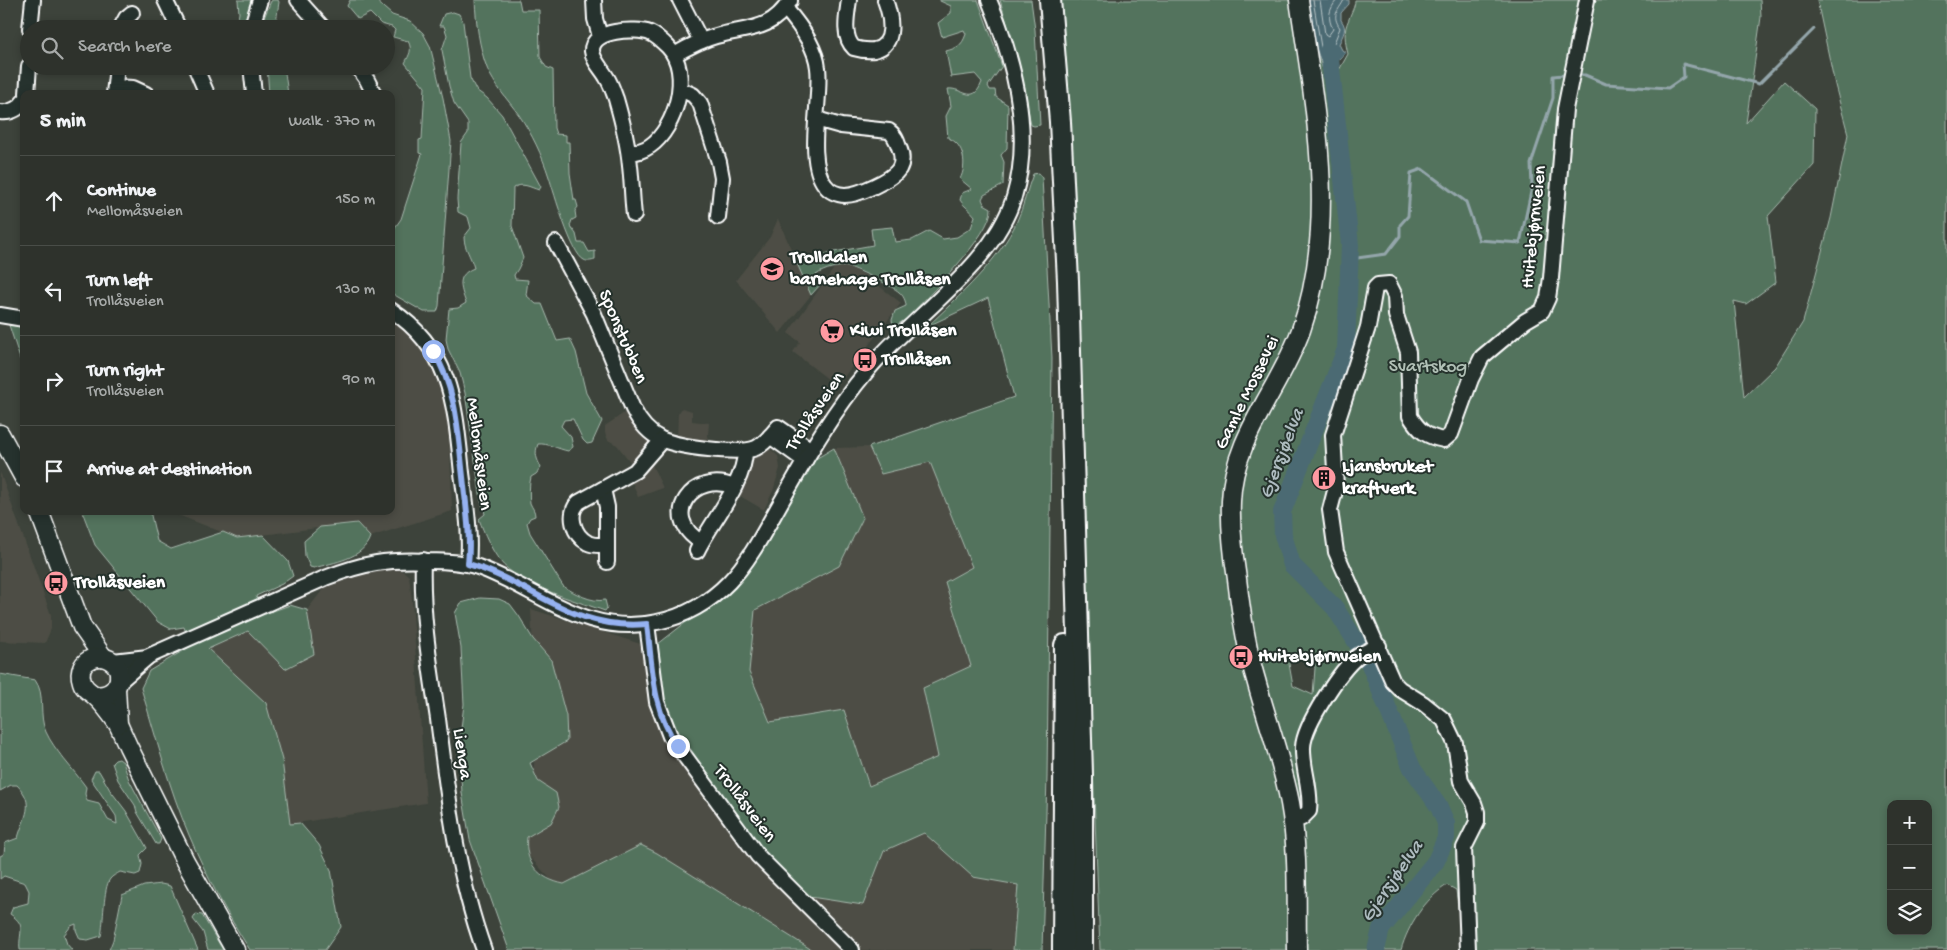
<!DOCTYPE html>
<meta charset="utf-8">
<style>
body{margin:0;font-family:"Gochi Hand",sans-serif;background:#3a3e38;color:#f1f3f6}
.controls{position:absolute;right:15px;bottom:15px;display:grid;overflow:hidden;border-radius:10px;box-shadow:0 2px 8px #0003}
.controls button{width:45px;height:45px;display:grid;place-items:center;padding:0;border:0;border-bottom:1px solid #494d48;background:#2e322c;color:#f1f3f6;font:25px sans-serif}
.stop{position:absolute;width:15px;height:15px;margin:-11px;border:4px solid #95b2f1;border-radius:50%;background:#fff}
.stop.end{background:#95b2f1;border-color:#fff;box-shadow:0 1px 5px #0008}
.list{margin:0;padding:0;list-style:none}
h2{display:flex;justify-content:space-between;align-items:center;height:65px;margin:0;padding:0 20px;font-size:21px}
h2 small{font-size:16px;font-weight:400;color:#a7aaa9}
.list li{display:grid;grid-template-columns:32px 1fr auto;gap:15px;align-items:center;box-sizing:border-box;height:90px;padding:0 20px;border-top:1px solid #494d48}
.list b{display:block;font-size:19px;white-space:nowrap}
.list p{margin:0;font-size:16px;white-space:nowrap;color:#a7aaa9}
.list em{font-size:16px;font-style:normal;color:#a7aaa9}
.icon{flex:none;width:28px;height:28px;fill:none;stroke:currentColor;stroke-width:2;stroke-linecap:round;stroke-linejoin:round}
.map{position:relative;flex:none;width:1947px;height:950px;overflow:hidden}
.search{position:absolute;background:#2e322c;box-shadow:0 2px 8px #0003;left:20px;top:20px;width:375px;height:55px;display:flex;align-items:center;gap:12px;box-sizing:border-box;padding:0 18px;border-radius:28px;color:#a7aaa9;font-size:19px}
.panel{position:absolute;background:#2e322c;box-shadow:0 2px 8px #0003;left:20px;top:90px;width:375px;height:425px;border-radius:10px}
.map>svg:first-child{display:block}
.built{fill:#4d4e45}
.green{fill:#52735d;stroke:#a8b9ae;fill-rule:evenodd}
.water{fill:#4c6b73;stroke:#94a6ab}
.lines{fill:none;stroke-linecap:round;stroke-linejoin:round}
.shore{stroke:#b7c4c7;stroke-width:1}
.stream{stroke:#94a6ab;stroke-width:3}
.river{stroke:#4c6b73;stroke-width:18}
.minor-casing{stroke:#fff;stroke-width:18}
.major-casing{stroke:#fff;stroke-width:21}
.highway-casing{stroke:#fff;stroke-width:24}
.minor{stroke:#26332d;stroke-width:14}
.major{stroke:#26332d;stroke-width:18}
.highway{stroke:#26332d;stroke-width:20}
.route{stroke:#95b2f1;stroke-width:6}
.labels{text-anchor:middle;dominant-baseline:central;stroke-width:4;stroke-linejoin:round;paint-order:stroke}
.street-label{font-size:19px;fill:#fff;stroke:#26332d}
.poi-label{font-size:19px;font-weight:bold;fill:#fff;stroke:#26332d;text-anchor:start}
.park-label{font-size:19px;fill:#b1c0b6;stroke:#26332d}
.water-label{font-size:20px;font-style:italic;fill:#aebcc0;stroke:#26332d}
</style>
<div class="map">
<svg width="1947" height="950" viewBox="0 0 1947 950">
<rect width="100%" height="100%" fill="#3d433b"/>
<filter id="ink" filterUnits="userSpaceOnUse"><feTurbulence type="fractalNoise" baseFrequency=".02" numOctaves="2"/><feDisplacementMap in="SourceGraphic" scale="10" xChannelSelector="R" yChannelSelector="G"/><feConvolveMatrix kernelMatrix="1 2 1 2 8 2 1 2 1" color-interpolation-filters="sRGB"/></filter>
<g filter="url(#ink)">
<g class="built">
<polygon points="778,219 811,295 780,333 736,280 770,237"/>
<polygon points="835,267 849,267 865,275 901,303 837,386 793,352 800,342 788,333"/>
<polygon points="391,321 408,334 422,351 433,366 443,389 449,416 452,511 370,537 357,523 237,538 168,511 391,511"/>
<polygon points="682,408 692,411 692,421 709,423 707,445 677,441 678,414"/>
<polygon points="627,411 654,442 641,458 632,464 617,445 608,440 605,433 605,426"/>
<polygon points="869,447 881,474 930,461 972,567 945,582 971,667 923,688 938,757 869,786 844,710 770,722 749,672 755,610 839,566 863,518 834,448"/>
<polygon points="769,448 778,456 780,468 773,491 764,510 735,493 749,460 754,456"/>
<polygon points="651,463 663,488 638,497 633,484 629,480"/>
<polygon points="0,472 51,615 51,629 45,643 0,641"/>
<polygon points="383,568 399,568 409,576 412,600 426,803 290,824 282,760 207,649 248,631 314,654 307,610 325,587"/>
<polygon points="531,609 653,648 863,905 884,851 924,833 973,877 1018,885 1013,950 800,950 559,888 526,853 537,732"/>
</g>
<g class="green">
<polygon points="238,0 255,0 244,29 236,29 239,13"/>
<polygon points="273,0 278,0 279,2 275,29 264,29 264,18 271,1"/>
<path d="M350 0H375L392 15 410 21 423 33 430 46 443 98 451 141 439 306 437 312H424L391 293V233L401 219 422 154 419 153V140L422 139 425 87 405 63C409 55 413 50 408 41L393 37 395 30 392 27 381 24 370 13 358 19 347 6Z"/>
<path d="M475 0H519L521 10H539L540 57 546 67 553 70 554 128 556 134 566 135V142H569L570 173 574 200H576L578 207 575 211 576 218 572 220 570 226 576 234 578 243H584L589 252 595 251V260C591 261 588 262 584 260 571 254 554 192 549 177 542 155 532 134 519 115 508 100 494 85 487 68 479 47 476 22 475 0Z"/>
<path d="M940 0H978L1002 66 988 86 990 90H995L996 97 1008 105 1007 148 1001 155 1004 162 1003 185 984 195 982 199 984 204 991 208C993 234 925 299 906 319L897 325H893L892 320 895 311 906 306C906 301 903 295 899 292 894 287 857 269 849 267 839 265 824 269 816 275L820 280V285L811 295 795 259 873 245 871 229 892 227 895 242 912 240 929 231 943 239 957 237 971 228 975 216C970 209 964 207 960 200L962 193 972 189 960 179C967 166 965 144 948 138L946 116 951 106 948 89C962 87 973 106 982 82L975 74 951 77 946 51C957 48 962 46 966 34L964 30 942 37 938 23 951 13V6L940 1Z"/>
<polygon points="1000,0 1031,0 1035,30 1040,125 1034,126 1031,125 1020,67"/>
<path d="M1050 0H1310L1316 49 1325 76 1338 72 1348 54C1345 41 1343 31 1349 19 1351 12 1355 7 1355 0H1760L1761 17 1746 123 1784 81 1815 109 1814 165 1768 216 1776 282 1746 304 1734 301 1744 397 1775 367 1803 322 1831 218 1848 134 1835 85 1817 0H1947V950H1463L1456 890 1447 885C1425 899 1408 925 1401 950H1100L1077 349ZM1292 654H1313L1315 668 1313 695 1293 686 1289 664ZM1891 804H1928V931H1891Z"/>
<path d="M453 12 459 14 463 22 470 78 476 90 487 98 502 115 541 187 539 190C529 187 523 182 513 188L512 226 523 258 518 269 514 275 515 279 528 280 526 295 536 304H542L557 341 570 339 576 352 586 393 602 421 592 443 587 444 583 440 573 419 564 420 561 426 571 437 573 447 568 451C558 449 548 443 538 444 534 454 537 459 541 468L536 474 531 477C529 484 529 496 530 503 532 508 535 510 535 516L530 518 527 523 530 533 563 586C574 593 592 603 605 600L607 608 605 611C577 601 518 585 500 561 491 549 484 533 479 519L485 514 481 500 465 393 460 373 448 349 446 339 449 309 458 308 466 303C460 287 456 275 474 268 471 256 464 248 464 237L471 228 468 217 458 212 457 199 461 143 468 133V123L454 103 449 86 442 50 447 35 444 26H439L444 14Z"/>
<polygon points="267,66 284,66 288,94 269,94"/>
<path d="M1038 173 1042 178 1052 358 1047 777 1042 950H1013L1018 885 973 877 924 833 884 851 863 905 804 896 751 848 661 713 653 648 741 579 807 464 834 448 863 518 839 566 755 610 749 672 770 722 844 710 869 786 938 757 923 688 971 666 945 582 972 567 930 462 881 474 869 447 1014 397 988 298 928 326C958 297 1000 260 1017 221 1024 206 1027 189 1033 174Z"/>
<polygon points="8,322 24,323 24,371"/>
<path d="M82 511H150L157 541 171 549 223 532 237 538 263 535 288 561 293 576 282 584 256 596 265 614 290 605 307 610 314 654 285 669 248 631 208 649 266 703 282 760 290 824 300 823 319 845 331 870 341 927 325 950H250C226 913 206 875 189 835 169 788 156 737 141 688L149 671 191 646 184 627 171 629 158 622 95 545Z"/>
<path d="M357 523 370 537C363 559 334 562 314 568L310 567 305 556 304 541 320 527Z"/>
<path d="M480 598 499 599 510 604 519 616 533 639 551 660 566 716 567 741 530 763 538 781 556 793 559 807 551 823 527 837C524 863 539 879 564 884L641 845 657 853 812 950H509L470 840 462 793 459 745 464 704 461 648 455 613 461 603Z"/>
<path d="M0 674 35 680C46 694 38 716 46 732 54 750 74 770 86 787L85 794 87 801 99 804 108 820 117 824 116 816 91 779 95 771H99L110 790 126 811 147 848 140 855 142 864 140 873 135 875 120 872C117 874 112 876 110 879 103 888 104 923 101 936L88 940 80 939 76 930V924L71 926 64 935 67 944 72 950H20C18 932 28 926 10 914L13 907 28 903 29 891 25 883 4 876 0 879V856L4 854 5 843 18 838C24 816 36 804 17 785H11L0 791Z"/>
<polygon points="119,759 123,762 129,780 161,839 159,844 156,844 137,812 135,805 118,780 112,763 115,760"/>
<polygon points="161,884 170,886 198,950 109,950 113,940 122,895 144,886"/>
<polygon points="196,914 202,915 223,950 208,950 203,932 193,919"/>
</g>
<path class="water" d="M1308 0H1349V4L1341 13V20C1348 29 1343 34 1339 44L1342 50 1346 53 1338 60 1332 74 1325 73 1316 48Z"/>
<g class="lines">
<g class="shore">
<path d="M1313 0 1321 47 1327 63 1329 65 1337 53 1334 43 1340 28C1331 14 1338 12 1344 0"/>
<path d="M1320 0 1325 34 1328 36 1333 29C1327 18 1329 9 1337 0"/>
</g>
<g class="stream">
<polyline points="1581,75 1585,75 1606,84 1668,88 1684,77 1683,64 1759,84 1814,29"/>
<polyline points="1350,259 1386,254 1400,236 1400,225 1408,216 1411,173 1422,169 1466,202 1479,240 1520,243 1532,187 1531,164 1553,98 1553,76 1563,75"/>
</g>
<polyline class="river" points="1329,50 1350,245 1346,349 1282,512 1283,535 1292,565 1335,608 1369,662 1412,768 1439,807 1446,823 1446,838 1436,861 1381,929 1376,950"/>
<defs>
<g id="minor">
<polyline points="165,0 179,29"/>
<polyline points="298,0 324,29"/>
<polyline points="594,0 595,19 600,36"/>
<polyline points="680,0 701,41"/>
<path d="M849 0C847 15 842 37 854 48 861 50 867 51 874 50 897 46 891 16 885 0"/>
<path d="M785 8C799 24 816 47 818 68 822 98 805 160 825 185 829 191 837 195 845 195 858 195 892 180 899 169 903 162 902 154 899 147 897 141 895 135 889 131L841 126 816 119"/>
<polyline points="30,29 33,0"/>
<polyline points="120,29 126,18 132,13"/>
<polyline points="251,29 260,0"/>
<path d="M674 55C688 47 701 40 716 36 748 27 770 32 790 1"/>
<polyline points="195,66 207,94"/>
<polyline points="251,66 254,94"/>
<polyline points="357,66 367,80 374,94"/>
<polyline points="115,87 133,88 146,94"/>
<polyline points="680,89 693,95 700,103 719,162 722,178 718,217"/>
<polyline points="27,94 29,66"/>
<polyline points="114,94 117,66"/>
<path d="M0 112C10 113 18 110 24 101"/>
<path d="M629 153C637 152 643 151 650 146 676 128 692 72 668 47 663 42 657 36 650 33 636 28 591 29 592 51 593 61 602 69 607 78 611 84 613 91 616 99 622 120 628 143 630 166 632 182 632 199 634 215"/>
<path d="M556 243 594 314 633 409C639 421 648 433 661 439 678 447 739 455 756 448 766 443 771 435 778 427L811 450"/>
<path d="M391 310C453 351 455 407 462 473 466 504 471 534 468 564"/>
<polyline points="0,315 24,319"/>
<polyline points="770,436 805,461"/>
<polyline points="603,489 607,507 607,562"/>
<path d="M701 542C658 516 694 470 734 487"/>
<path d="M607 545C600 545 594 546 588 543 573 535 567 513 579 502L635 471 662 440"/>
<path d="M697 551C711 522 745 483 745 451"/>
<path d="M423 560C421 614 430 666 438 719 448 798 457 875 484 950"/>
<polyline points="647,624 657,702 670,736 758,856 852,950"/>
<polyline points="113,661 148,657"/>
<path d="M119 682 149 656 325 578C363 563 387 559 429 561 445 561 463 562 478 567 539 589 586 638 657 622 684 617 710 602 729 582 752 558 767 526 784 497 809 453 834 410 867 371 912 316 993 266 1014 197 1033 133 1014 60 989 0"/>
<path d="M1293 821 1302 818 1309 811C1312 790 1302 768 1303 747 1304 725 1341 669 1358 656 1364 652 1372 649 1379 646"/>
<path d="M1468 950 1464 848 1477 822V812L1474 803 1461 781 1455 743 1444 720 1424 704 1400 689 1393 682 1336 552 1330 510 1336 487 1333 435 1368 327 1375 288 1378 285 1389 284 1395 296 1396 315 1408 352 1410 416C1419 431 1427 437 1444 440L1451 434 1471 379 1482 357 1525 321 1542 311 1548 298 1551 278 1565 109 1587 0"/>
</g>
<g id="major">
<polyline points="0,434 24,478"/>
<polyline points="39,511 82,627 103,657"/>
<polyline points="116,688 118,724 128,746 185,861 235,950"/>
<path d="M94 695C111 698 123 685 118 668 105 647 74 659 82 682 84 690 90 691 95 696 104 704 111 714 118 724"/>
<path d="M1297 950C1296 901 1299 852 1290 803 1282 761 1267 721 1256 680 1246 647 1241 613 1237 579 1233 553 1230 527 1231 501 1233 437 1280 389 1301 330 1338 224 1315 108 1299 0"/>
</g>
<g id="highway">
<polyline points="1050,0 1060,122 1068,281 1082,775 1082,950"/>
<polyline points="1063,950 1065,645"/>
</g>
</defs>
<use href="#minor" class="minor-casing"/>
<use href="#major" class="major-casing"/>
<use href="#highway" class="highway-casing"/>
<use href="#minor" class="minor"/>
<use href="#major" class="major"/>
<use href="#highway" class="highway"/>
</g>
</g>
<g class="lines" filter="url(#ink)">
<path class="route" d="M433 351C457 389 458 433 463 477 466 506 471 535 468 564 534 583 570 631 647 624 652 666 652 711 678 746"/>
</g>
<defs>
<symbol id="school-disc" viewBox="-11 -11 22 22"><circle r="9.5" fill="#ff9aa2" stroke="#26332d"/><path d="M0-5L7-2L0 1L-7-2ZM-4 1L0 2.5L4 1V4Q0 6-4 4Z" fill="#111"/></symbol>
<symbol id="supermarket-disc" viewBox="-11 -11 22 22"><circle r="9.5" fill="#ff9aa2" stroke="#26332d"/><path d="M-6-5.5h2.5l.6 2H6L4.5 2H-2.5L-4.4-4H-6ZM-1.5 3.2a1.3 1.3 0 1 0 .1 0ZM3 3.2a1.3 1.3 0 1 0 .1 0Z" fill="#111"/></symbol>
<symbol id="bus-disc" viewBox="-11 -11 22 22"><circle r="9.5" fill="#ff9aa2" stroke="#26332d"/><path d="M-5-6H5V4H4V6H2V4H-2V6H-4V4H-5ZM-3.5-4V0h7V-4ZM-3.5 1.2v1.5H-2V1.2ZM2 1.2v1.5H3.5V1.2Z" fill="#111"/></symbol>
<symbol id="building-disc" viewBox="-11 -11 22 22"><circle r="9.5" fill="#ff9aa2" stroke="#26332d"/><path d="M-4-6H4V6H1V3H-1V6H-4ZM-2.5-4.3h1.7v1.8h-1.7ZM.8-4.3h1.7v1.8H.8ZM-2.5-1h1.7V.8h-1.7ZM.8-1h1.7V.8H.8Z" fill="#111"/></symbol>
</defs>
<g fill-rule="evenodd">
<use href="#school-disc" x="758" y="255" width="28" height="28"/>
<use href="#supermarket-disc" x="818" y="317" width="28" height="28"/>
<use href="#bus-disc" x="851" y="346" width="28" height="28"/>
<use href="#building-disc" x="1310" y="464" width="28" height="28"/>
<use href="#bus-disc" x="42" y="569" width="28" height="28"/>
<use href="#bus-disc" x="1227" y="643" width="28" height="28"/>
</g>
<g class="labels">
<g class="street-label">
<text transform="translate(1535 227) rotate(-84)">Hvitebjørnveien</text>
<text transform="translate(622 337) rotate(67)">Sponstubben</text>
<text transform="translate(1248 393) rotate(-64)">Gamle Mossevei</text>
<text transform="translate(816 412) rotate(-56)">Trollåsveien</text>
<text transform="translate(478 454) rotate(83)">Mellomåsveien</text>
<text transform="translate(461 754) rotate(82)">Lienga</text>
<text transform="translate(744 804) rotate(53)">Trollåsveien</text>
</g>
<g class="poi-label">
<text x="790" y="258">Trolldalen<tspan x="790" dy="22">barnehage Trollåsen</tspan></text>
<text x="850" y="331">Kiwi Trollåsen</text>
<text x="882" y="360">Trollåsen</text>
<text x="1342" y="467">Ljansbruket<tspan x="1342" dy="22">kraftverk</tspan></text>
<text x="74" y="583">Trollåsveien</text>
<text x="1258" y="657">Hvitebjørnveien</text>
</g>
<g class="park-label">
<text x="1428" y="367">Svartskog</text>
</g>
<g class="water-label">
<text transform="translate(1283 454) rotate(-69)">Gjersjøelva</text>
<text transform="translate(1393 882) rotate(-55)">Gjersjøelva</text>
</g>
</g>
</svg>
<div class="controls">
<button>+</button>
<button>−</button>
<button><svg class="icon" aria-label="layers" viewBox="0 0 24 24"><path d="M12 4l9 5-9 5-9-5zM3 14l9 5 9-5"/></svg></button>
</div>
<div class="stop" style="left:433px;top:351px"></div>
<div class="stop end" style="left:678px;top:746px"></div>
<div class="search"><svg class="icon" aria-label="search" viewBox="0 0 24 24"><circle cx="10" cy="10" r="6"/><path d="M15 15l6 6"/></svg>Search here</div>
<section class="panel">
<h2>5 min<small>Walk · 370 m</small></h2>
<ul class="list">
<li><svg class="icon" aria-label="ahead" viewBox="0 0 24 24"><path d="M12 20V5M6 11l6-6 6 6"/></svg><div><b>Continue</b><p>Mellomåsveien</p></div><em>150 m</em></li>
<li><svg class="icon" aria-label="left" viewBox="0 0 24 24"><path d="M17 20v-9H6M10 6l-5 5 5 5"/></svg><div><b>Turn left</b><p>Trollåsveien</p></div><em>130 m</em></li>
<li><svg class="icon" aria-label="right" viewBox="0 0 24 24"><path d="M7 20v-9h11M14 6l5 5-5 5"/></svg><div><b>Turn right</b><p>Trollåsveien</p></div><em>90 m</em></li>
<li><svg class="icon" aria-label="arrive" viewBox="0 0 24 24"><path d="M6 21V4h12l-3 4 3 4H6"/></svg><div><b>Arrive at destination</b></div></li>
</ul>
</section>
</div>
